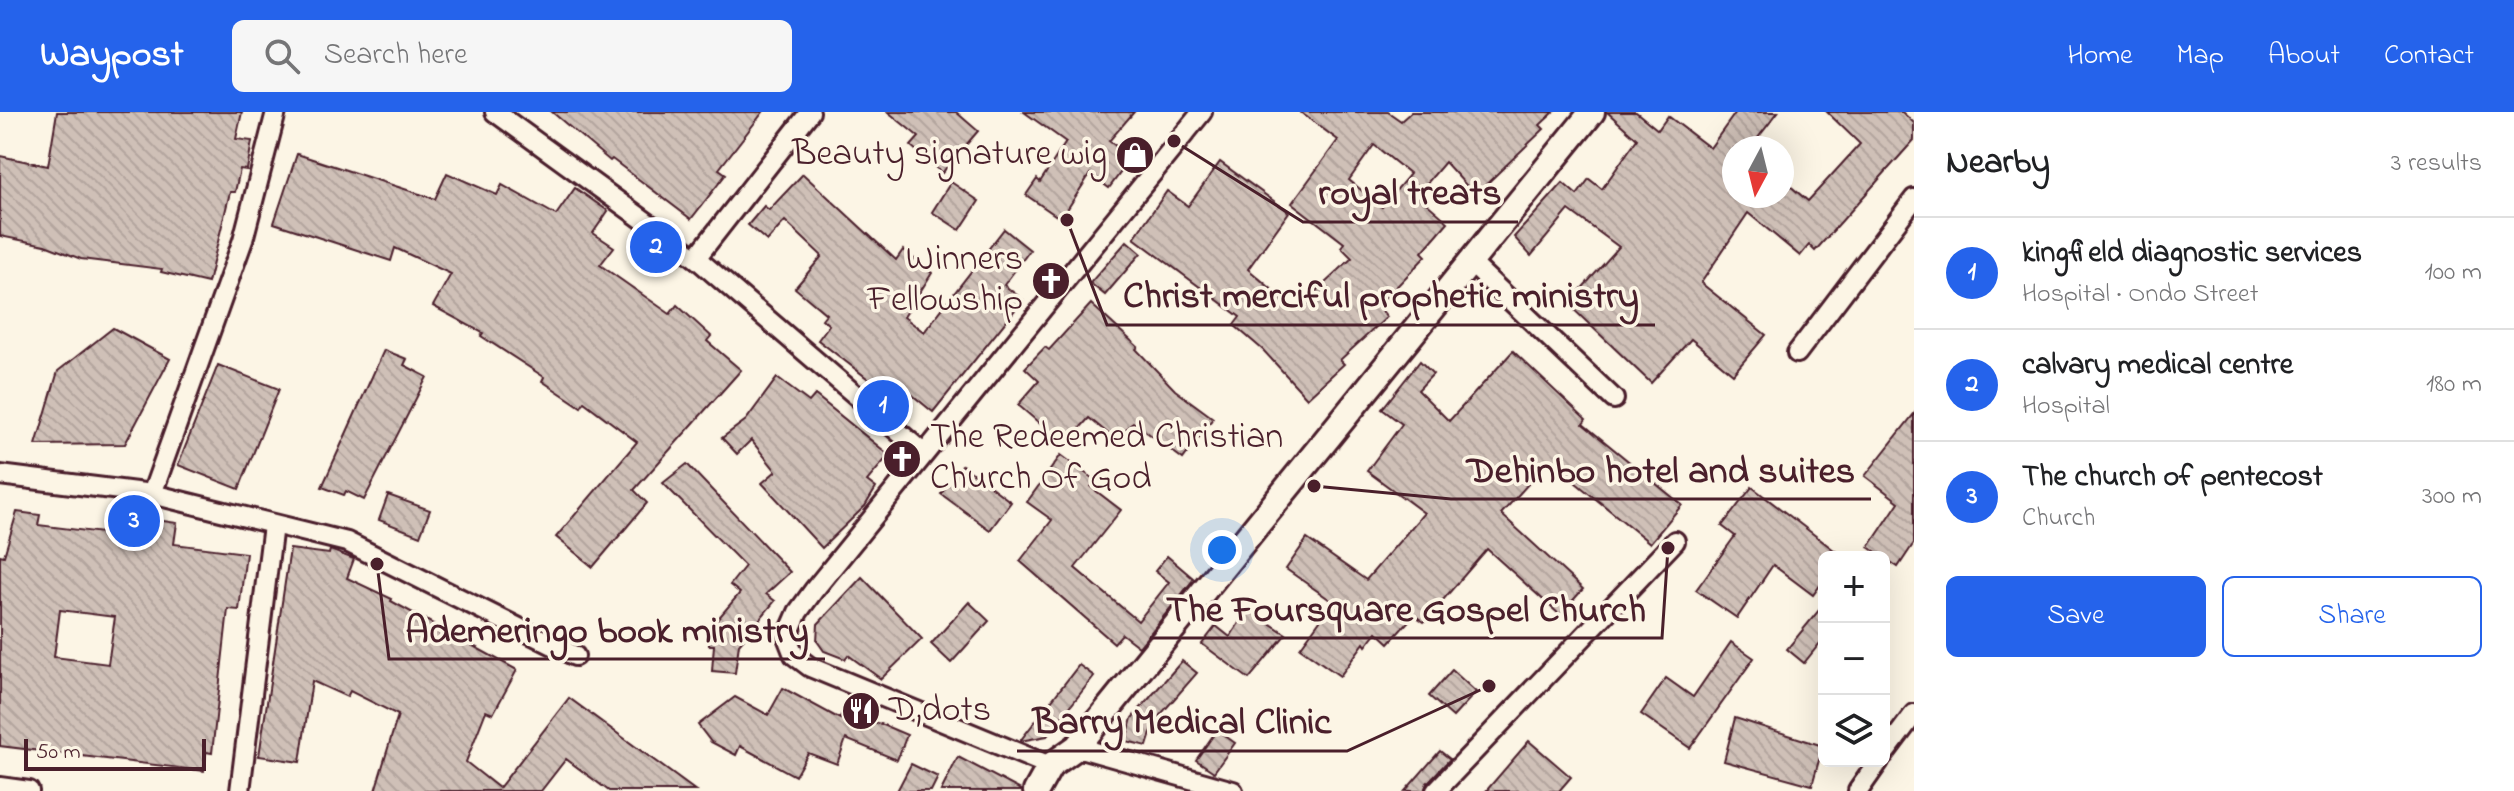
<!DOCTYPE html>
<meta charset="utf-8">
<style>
body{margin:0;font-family:"Indie Flower",sans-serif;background:#f6f6f6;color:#202124}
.controls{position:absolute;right:24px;bottom:24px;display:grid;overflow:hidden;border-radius:12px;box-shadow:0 8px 32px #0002}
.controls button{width:72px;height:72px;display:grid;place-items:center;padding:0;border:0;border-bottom:2px solid #e0e0e0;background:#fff;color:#202124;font:40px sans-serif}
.compass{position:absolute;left:1722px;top:24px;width:72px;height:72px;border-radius:50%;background:#fff;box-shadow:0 8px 32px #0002;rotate:187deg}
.scale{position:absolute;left:24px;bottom:20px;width:182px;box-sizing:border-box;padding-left:8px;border:4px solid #4a1f2b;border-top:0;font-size:22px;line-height:28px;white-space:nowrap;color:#4a1f2b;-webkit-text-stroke:6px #fcf5e5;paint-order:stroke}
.you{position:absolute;left:1222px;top:438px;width:28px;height:28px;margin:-20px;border:6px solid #fff;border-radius:50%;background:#1a73e8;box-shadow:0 0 0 12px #1a73e833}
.badge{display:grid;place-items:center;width:52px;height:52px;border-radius:50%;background:#2563eb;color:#fff;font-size:26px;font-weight:700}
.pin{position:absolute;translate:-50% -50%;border:4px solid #fff;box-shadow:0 2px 8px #0006}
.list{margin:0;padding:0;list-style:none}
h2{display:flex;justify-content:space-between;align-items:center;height:104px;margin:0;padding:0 32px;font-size:34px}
h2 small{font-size:26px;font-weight:400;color:#757577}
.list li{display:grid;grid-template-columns:52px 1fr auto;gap:24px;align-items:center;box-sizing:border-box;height:112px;padding:0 32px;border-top:2px solid #e0e0e0}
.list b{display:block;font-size:30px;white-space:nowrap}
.list p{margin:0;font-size:26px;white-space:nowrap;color:#757577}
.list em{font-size:26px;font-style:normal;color:#757577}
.actions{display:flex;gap:16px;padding:24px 32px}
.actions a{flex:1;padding:18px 0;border:2px solid #2563eb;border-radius:12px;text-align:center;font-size:28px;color:#2563eb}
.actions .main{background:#2563eb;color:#fff}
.icon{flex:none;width:44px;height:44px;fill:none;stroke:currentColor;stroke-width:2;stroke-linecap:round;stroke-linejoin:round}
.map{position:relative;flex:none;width:1914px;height:679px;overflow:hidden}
header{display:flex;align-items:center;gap:48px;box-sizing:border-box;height:112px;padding:0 40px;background:#2563eb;color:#fff}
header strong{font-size:38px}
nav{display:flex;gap:44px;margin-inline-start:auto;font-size:28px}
.search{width:560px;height:72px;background:#f6f6f6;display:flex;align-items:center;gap:20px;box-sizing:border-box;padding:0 28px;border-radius:12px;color:#757577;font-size:30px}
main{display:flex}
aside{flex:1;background:#fff}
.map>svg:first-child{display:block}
.building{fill:url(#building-back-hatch);stroke:#4a1f2b;stroke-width:2;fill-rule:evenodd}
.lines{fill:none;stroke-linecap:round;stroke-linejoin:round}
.minor-casing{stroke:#4a1f2b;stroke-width:24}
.tertiary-casing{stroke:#4a1f2b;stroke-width:30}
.minor{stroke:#fcf5e5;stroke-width:18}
.tertiary{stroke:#fcf5e5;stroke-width:24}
.labels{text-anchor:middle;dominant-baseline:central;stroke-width:7;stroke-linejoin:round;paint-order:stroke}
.poi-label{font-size:36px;fill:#4a1f2b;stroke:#fcf5e5;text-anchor:end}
.leader{fill:none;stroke:#4a1f2b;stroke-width:3}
.callout-dot{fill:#4a1f2b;stroke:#fcf5e5;stroke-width:3}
.callout-label{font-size:38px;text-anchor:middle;font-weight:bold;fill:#4a1f2b;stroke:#fcf5e5;stroke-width:7;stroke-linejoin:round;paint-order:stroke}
</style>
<header>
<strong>Waypost</strong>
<div class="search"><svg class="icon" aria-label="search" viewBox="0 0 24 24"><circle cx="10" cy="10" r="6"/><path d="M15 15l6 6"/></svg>Search here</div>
<nav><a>Home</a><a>Map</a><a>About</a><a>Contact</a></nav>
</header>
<main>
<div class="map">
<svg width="1914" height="679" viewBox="0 0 1914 679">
<defs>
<pattern id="building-back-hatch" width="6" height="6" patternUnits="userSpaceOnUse" patternTransform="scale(2)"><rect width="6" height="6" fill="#cfc0b7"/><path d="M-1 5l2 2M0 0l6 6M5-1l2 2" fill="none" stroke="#b3a59e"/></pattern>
</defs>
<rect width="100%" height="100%" fill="#fcf5e5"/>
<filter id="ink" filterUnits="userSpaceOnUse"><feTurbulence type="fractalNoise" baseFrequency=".0125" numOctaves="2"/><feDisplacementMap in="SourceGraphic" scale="16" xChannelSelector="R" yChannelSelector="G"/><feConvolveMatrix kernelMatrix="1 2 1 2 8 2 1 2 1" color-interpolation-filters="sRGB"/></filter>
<g filter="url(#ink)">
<g class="building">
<polygon points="57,0 242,0 236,27 252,29 247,58 240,57 235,80 230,80 208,171 161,160 162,157 81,147 45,133 0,124 0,44 48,54"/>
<polygon points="552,0 763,0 719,57 726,62 691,107 612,47 610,49"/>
<polygon points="888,0 956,0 978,19 942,61 911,34 919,25"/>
<polygon points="1024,0 1134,0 1109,29 1132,45 1109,76 1090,62 1061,107 1026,83 1037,67 1040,70 1066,30"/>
<path d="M1300 0H1388L1401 9 1411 0H1554L1540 13 1544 17 1475 83 1445 50 1417 83 1448 110 1422 140 1426 144 1378 194 1387 205 1340 248 1344 252 1307 286 1263 238 1234 213 1240 205 1134 126 1167 79 1188 94 1220 50 1289 100 1248 157 1296 198 1352 146 1341 135 1344 131 1292 91 1338 28ZM1374 33 1410 62 1382 95 1349 68Z"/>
<polygon points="1607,0 1636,0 1658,18 1668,4 1710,36 1736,0 1778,0 1750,36 1734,36 1734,84 1782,84 1782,67 1808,89 1860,32 1827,0 1902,0 1914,11 1914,28 1815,139 1809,133 1800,144 1748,101 1701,171 1766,223 1733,262 1691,227 1651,271 1568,192 1619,135 1569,98 1531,144 1514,125 1563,71 1577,83 1589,67 1602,77 1637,27"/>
<polygon points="297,42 435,87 447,61 497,83 502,73 556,103 575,76 608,99 593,121 614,135 600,153 670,202 677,193 711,224 707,229 741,258 634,378 647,391 593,455 556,425 637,330 584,290 581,295 542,269 544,265 481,224 483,221 433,194 451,162 395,136 391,149 274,111"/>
<polygon points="803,62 896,148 903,138 932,161 904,205 924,220 1004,117 1030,138 1004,173 1023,188 933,300 894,268 885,280 818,228 829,213 822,207 826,202 795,176 822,144 785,109 767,129 748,113 764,94 769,98"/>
<polygon points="951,70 979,89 960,118 932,100"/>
<polygon points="1127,129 1141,141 1105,183 1090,171"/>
<polygon points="1091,192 1138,235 1136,237 1175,278 1213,306 1183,347 1133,310 1117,329 1089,306 1065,333 1018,293 1039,269 1025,256 1045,235 1049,238"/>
<polygon points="113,216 170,247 125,332 36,333 58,259"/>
<polygon points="384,238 407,247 404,253 427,265 364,388 346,379 344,383 322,375"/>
<polygon points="1513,239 1586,308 1583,312 1682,393 1650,431 1549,349 1501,402 1583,477 1560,503 1487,437 1424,510 1414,503 1389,531 1377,520 1366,534 1364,531 1340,564 1300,536 1333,490 1286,457 1307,427 1366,468 1424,401 1367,359 1402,312 1382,297 1420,249 1433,262 1418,278 1449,309"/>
<polygon points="218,253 279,277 239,377 178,353"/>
<polygon points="777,266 809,290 815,283 889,343 867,369 876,376 865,394 822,436 762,371 776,359 751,328 737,342 722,326 746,308"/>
<polygon points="1914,302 1914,431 1898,455 1869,435 1899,390 1865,364"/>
<polygon points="1061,343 1096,369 1091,375 1121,398 1075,456 1138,509 1169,470 1155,459 1167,444 1194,467 1139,535 1122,522 1114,531 1020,449 1052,408 1027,390"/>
<polygon points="687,352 790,460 766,482 775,489 739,532 735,561 712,559 714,533 709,533 710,516 740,481 730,473 745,454 663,371"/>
<polygon points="962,353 1011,390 990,418 941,382"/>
<polygon points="1752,375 1843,445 1824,445 1824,468 1813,483 1773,453 1737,506 1696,478 1735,424 1722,414"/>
<polygon points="388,383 430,398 420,424 379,408"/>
<path d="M17 400 40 403 38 413 126 424 129 404 177 411 174 432 246 441 239 498 228 497 212 641 206 640 204 659 0 634V443L4 444ZM60 498 115 505 108 552 54 545Z"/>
<polygon points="290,437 329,442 330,438 354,447 347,466 392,487 391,489 517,558 493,602 486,599 466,650 499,676 569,586 696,679 609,679 566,647 541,679 375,679 398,603 350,579 347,585 312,569 300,650 259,644"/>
<polygon points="862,465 922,527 881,567 848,543 845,547 824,539 817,529 818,512"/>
<polygon points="969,490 989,509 951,551 931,532"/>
<polygon points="1824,492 1824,526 1804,551 1787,537"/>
<polygon points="1248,497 1286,522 1249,567 1202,532 1216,514 1230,525"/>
<polygon points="1731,530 1754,546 1690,636 1641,602 1666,566 1693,585"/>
<polygon points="1182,549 1197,561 1155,609 1147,634 1126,629 1132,606"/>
<polygon points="1079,553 1094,564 1047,624 1020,629"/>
<polygon points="1452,558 1476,580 1453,605 1429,584"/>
<polygon points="783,576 840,607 841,603 881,612 907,623 897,648 846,627 837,652 808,641 795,664 740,634 736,643 711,630 698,613 735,585 768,603"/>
<polygon points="1735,606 1823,634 1812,673 1724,649"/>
<polygon points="1217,618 1235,631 1214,660 1196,648"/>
<polygon points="1529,629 1571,665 1559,679 1486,679"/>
<polygon points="1440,639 1450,647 1427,671 1424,679 1405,679"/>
<polygon points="958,645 1021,678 1021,679 941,679"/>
<polygon points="911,652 938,665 931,679 897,679"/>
</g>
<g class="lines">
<defs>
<g id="minor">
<polyline points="495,0 696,146 922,340"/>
<polyline points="696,146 810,0"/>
<polyline points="1471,151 1614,287"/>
<polyline points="1797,241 1914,87"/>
<polyline points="0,363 152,382 347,430 575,544"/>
<polyline points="152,382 243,128 276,0"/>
<polyline points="1077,635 1233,679"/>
<polyline points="1884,642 1914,602"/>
<polyline points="1050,654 810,555 794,543 787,525 798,500 814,478 1202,0"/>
<polyline points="0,675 29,679"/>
<polyline points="240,679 273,413"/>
<polyline points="1436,679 1675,429"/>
<polyline points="1858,679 1879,649"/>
</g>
<polyline id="tertiary" points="1036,679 1050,654 1077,635 1592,0"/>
</defs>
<use href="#minor" class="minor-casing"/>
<use href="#tertiary" class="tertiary-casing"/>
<use href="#minor" class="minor"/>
<use href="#tertiary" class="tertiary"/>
</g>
</g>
<defs>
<symbol id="shop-disc" viewBox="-11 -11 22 22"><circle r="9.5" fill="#4a1f2b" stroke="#fcf5e5"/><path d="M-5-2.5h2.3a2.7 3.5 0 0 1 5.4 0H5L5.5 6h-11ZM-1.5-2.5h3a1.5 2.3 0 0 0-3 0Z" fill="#fff"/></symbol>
<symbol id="church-disc" viewBox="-11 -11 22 22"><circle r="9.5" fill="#4a1f2b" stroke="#fcf5e5"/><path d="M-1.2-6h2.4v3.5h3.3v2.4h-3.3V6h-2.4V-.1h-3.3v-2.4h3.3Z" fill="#fff"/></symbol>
<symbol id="restaurant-disc" viewBox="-11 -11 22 22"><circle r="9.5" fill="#4a1f2b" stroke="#fcf5e5"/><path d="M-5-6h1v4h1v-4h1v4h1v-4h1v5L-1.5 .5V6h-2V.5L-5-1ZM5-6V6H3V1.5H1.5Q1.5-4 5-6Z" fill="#fff"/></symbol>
</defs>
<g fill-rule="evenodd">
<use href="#shop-disc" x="1113" y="21" width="44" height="44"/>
<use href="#church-disc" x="1029" y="147" width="44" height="44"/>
<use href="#church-disc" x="880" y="325" width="44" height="44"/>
<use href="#restaurant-disc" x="839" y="577" width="44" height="44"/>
</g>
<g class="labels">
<g class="poi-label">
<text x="1107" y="43">Beauty signature wig</text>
<text x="1023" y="148">Winners<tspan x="1023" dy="41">Fellowship</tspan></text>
<text x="930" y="326" text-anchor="start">The Redeemed Christian<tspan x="930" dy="41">Church Of God</tspan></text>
<text x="889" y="599" text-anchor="start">D,dots</text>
</g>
</g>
<path class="leader" d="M1174 29L1303 110H1518M1067 108L1107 213H1655M1314 374L1451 387H1871M1668 436L1662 526H1150M377 452L389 547H825M1489 574L1347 639H1017"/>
<g class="callout-dot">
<circle cx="1174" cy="29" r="8"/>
<circle cx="1067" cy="108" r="8"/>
<circle cx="1314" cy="374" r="8"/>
<circle cx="1668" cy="436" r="8"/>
<circle cx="377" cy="452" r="8"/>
<circle cx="1489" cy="574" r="8"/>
</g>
<g class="callout-label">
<text x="1410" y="92">royal treats</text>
<text x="1381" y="195">Christ merciful prophetic ministry</text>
<text x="1661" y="370">Dehinbo hotel and suites</text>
<text x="1406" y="509">The Foursquare Gospel Church</text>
<text x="607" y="530">Ademeringo book ministry</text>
<text x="1182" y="621">Barry Medical Clinic</text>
</g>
</svg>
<div class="controls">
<button>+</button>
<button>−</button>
<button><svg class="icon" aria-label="layers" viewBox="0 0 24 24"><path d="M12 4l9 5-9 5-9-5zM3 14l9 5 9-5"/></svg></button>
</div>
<svg class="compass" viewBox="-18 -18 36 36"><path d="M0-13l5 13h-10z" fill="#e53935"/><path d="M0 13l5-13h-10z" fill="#757577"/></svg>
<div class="scale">50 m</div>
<div class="you"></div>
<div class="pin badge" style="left:883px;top:294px">1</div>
<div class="pin badge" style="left:656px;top:135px">2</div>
<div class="pin badge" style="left:134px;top:409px">3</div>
</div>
<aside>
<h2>Nearby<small>3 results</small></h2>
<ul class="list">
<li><span class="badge">1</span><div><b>kingfield diagnostic services</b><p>Hospital · Ondo Street</p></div><em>100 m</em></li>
<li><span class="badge">2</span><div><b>calvary medical centre</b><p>Hospital</p></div><em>180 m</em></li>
<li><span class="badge">3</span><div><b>The church of pentecost</b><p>Church</p></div><em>300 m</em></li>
</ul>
<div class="actions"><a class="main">Save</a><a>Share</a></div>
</aside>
</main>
